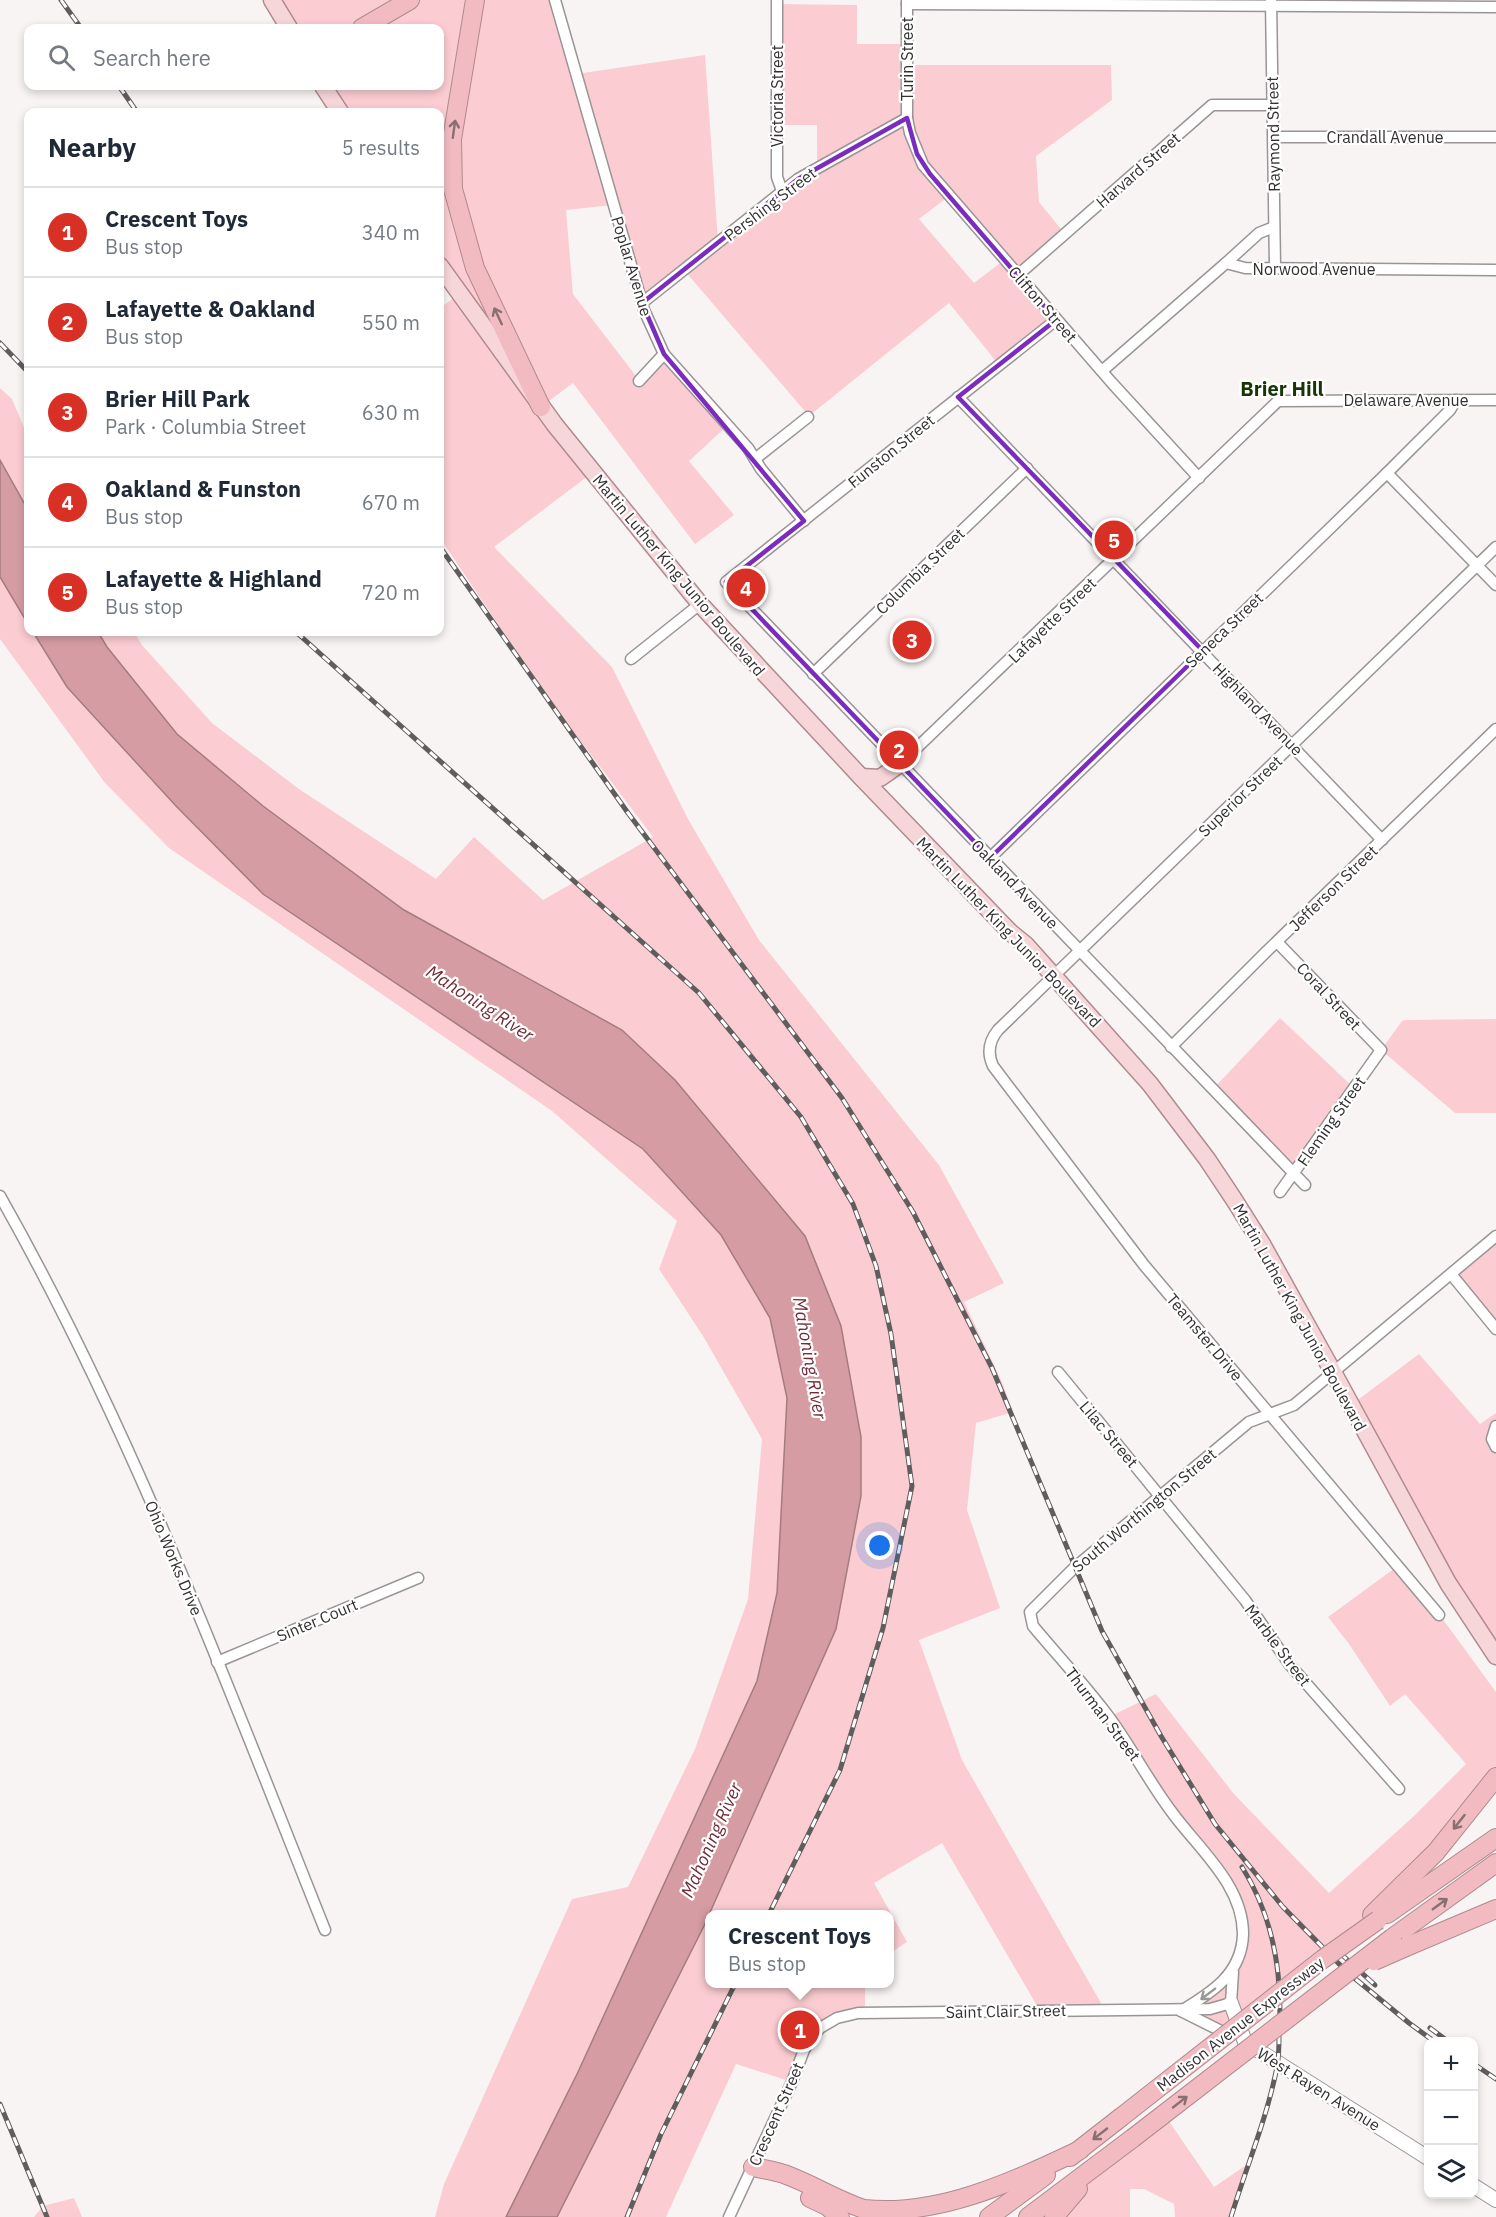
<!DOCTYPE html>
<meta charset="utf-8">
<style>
body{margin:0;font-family:"IBM Plex Sans",sans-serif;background:#f6f6f7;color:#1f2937}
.controls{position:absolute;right:18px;bottom:18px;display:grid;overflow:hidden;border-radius:12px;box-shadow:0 3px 9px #0003}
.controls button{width:54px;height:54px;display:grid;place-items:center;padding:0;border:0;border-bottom:2px solid #e0e1e3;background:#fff;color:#1f2937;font:30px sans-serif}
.you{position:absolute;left:880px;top:1546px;width:21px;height:21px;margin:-15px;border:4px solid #fff;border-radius:50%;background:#1a73e8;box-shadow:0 0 0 9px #1a73e833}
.badge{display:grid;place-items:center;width:39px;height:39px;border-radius:50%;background:#d93025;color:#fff;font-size:20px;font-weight:700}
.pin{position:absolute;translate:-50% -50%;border:3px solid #fff;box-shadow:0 2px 6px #0006}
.popup{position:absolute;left:705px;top:1910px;width:189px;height:78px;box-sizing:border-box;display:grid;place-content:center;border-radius:12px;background:#fff;filter:drop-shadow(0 2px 4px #0005);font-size:20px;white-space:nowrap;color:#747a83}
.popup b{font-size:22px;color:#1f2937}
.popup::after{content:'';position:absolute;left:50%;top:100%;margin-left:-12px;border:12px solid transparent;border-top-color:#fff}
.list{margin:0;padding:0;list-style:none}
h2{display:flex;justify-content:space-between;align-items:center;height:78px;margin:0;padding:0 24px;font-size:26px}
h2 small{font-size:20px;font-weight:400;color:#747a83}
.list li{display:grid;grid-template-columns:39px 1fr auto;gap:18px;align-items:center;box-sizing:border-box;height:90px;padding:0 24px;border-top:2px solid #e0e1e3}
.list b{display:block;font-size:22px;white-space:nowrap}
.list p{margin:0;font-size:20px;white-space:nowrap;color:#747a83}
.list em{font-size:20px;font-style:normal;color:#747a83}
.icon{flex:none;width:33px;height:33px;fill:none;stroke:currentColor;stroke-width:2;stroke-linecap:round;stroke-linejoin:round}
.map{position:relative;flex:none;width:1496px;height:2217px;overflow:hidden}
.search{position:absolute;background:#fff;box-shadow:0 3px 9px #0003;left:24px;top:24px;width:420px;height:66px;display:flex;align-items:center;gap:15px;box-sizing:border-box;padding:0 21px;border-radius:12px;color:#747a83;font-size:22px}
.panel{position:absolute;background:#fff;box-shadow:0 3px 9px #0003;left:24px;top:108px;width:420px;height:528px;border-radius:12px}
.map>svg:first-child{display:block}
.green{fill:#fbcdd2;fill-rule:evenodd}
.water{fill:#d59da3;stroke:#a47c80;stroke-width:1.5}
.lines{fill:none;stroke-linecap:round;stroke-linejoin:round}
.minor-casing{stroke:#999495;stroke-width:13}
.tertiary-casing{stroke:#999495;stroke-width:16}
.primary-casing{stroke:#af8a8e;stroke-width:19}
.motorway-casing{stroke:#af8a8e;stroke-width:20}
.minor{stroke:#fff;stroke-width:10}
.tertiary{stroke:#fff;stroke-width:14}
.primary{stroke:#f7d6da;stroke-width:16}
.motorway{stroke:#f2bbc1;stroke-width:18}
.rail-casing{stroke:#605d5d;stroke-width:5}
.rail{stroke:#fff;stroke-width:3;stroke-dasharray:9;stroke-linecap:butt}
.motorway-bridge-casing{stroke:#af8a8e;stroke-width:20;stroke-linecap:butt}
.motorway-bridge{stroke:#f2bbc1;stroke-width:18}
.oneway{stroke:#886f71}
.oneway2{stroke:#989898}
.marked{fill:none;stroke:#7b2cbf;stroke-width:4.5;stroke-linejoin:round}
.labels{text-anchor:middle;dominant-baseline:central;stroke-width:4.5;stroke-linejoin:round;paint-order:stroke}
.street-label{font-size:16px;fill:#323030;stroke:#fff}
.water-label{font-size:18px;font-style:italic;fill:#6f2b38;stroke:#fff}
.quarter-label{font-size:20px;font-weight:bold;fill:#183506;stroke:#fff}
</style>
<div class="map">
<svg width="1496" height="2217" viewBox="0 0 1496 2217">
<rect width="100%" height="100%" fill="#f9f4f4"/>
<g class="green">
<path d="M272 0H470L457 162 481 0H555L576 74 705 55 718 241 817 168V125H777V4L857 5V44H907V65H1111L1112 100 1036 156 1039 202 1065 234 1018 275 1056 320 999 365 949 303 809 416 684 270 642 303 613 205 566 210 573 294 639 380 664 354 728 425 689 461 734 515 695 544 573 383 541 407 592 473 494 547 612 667 688 819 759 940 939 1165 1004 1283 964 1302 1002 1382 1013 1412 976 1423 967 1510 1000 1608 919 1640 962 1760 1105 2010 1040 2011 942 1843 874 1883 907 1942 890 1953V1914H710V1984H865V2013L820 2028 792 2082 736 2064 666 2217H557L704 1926 836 1629 861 1496 805 1236 675 1080 622 1030 404 910 263 806 177 734 107 647 98 632H134L142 645 212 723 299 789 436 879 474 837 543 900 653 837 542 690 440 538V416L444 412 440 390V308L459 294 440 266V112H340L323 86H440V28H289ZM949 196 1004 260 974 283 919 219Z"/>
<polygon points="0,388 12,399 28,437 28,510 0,460"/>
<polygon points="0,577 28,624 28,632 33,632 67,687 176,806 263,894 643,1149 721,1235 770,1318 787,1398 777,1593 757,1681 578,2072 506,2217 435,2217 444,2184 572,1899 628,1887 695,1749 748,1599 762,1439 703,1336 659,1269 677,1221 552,1111 169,848 105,783 0,639"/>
<polygon points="1280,1018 1354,1088 1294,1174 1213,1089"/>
<polygon points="1496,1019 1496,1113 1455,1113 1381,1050 1402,1021 1405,1020"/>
<polygon points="1496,1236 1496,1329 1451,1274"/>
<polygon points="1419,1354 1480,1424 1496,1413 1496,1656 1351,1405"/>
<polygon points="1399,1565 1428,1599 1496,1692 1496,1777 1404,1886 1238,2025 1245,2042 1181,2011 1205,1997 1241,1949 1237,1901 1109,1717 1156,1694 1234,1794 1329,1893 1414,1816 1466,1764 1405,1694 1390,1706 1349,1644 1328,1617"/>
<polygon points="1164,2114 1214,2187 1248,2164 1231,2217 1175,2217 1174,2204 1144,2189 1130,2189 1130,2217 1054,2217 1105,2159"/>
<polygon points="74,2198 82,2217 34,2217 43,2206"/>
</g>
<g class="water">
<polygon points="0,460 28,510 28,624 0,577"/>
<polygon points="33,632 98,632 107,647 177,734 263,806 404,910 622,1030 675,1080 805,1236 841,1326 861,1437 861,1496 836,1629 704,1926 557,2217 506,2217 578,2072 757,1681 777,1593 787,1398 770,1318 721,1235 643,1149 263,894 176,806 67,687"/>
</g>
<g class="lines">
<defs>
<g id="minor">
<polyline points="555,0 644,310 664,354 748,448 761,469 804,521"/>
<polyline points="777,0 777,177 782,191"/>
<polyline points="907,0 907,118 910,133 923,165 1112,383 1199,478"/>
<polyline points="1271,0 1275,268"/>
<polyline points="907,4 1496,7"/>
<polyline points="1274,137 1496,137"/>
<polyline points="1226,263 1259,233 1274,227"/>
<polyline points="1018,275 1212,105 1273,105"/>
<polyline points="642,303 798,179 907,118"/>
<polyline points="1056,320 726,582 1305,1185"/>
<polyline points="1102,371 1226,263 1245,268 1496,270"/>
<polyline points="639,381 664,354"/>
<polyline points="958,397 1382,840"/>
<polyline points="755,459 808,417"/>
<polyline points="1387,473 1496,585"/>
<polyline points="631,659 700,604"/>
<polyline points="813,674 1027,468"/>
<polyline points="900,764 1278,401 1496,400"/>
<polyline points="990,858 1387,473 1450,410 1456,400"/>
<polyline points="1277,942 1381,1050 1280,1192"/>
<polyline points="1171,1047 1266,952 1496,729"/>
<path d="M0 1196C132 1429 226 1682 325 1930"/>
<polyline points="1451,1274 1496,1329"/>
<polyline points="1058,1372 1245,1600 1290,1665 1399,1789"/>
<polyline points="1496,1426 1492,1439 1496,1447"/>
<path d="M1439 1615 1144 1265 993 1066C987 1053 989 1041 998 1030L1496 547"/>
<polyline points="217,1662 418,1578"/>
<path d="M1181 2011C1211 1993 1242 1974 1243 1934 1243 1886 1201 1851 1174 1815 1150 1784 1132 1748 1109 1717 1085 1685 1058 1656 1033 1626L1030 1612 1074 1568 1249 1422 1294 1405 1496 1236"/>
<polyline points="1181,2011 1229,2035"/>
<polyline points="729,2217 792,2082 804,2050 812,2037 820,2028 837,2018 858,2013 1210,2009 1231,2003 1233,1972"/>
</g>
<g id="tertiary">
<polyline points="1231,2003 1245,2042 1428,2158"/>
<polyline points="1474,2186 1496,2200"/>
</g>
<g id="primary">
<polyline points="272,0 289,28"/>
<polyline points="323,86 340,112"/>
<polyline points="440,266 555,425 700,604 861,777 1010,932 1026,945 1150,1084 1207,1159 1233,1198 1262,1244 1333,1372 1448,1583 1496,1656"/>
<polyline points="861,777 880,778 900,764"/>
</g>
<g id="motorway">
<polyline points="475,0 452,139 453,189 475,268 541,407"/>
<polyline points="362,28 410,0"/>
<polyline points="1387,1914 1496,1838"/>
<polyline points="1372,1915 1436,1852 1496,1777"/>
<polyline points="1392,1938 1496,1863"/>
<polyline points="1406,1947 1496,1909"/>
<polyline points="1070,2157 1120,2118"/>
<path d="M753 2167C763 2169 774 2171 784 2174 812 2184 836 2200 864 2209 939 2217 1014 2181 1080 2150"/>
<polyline points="810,2198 827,2206 840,2217"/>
<polyline points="989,2217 1046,2175"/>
<polyline points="1028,2217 1133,2138"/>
<polyline points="1054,2217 1078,2189"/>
</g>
</defs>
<use href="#minor" class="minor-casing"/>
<use href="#tertiary" class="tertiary-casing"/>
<use href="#primary" class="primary-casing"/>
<use href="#motorway" class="motorway-casing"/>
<use href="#minor" class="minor"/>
<use href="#tertiary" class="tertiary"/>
<use href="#primary" class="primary"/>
<use href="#motorway" class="motorway"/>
<defs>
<g id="rail">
<polyline points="61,0 81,28"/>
<polyline points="119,86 137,112"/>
<polyline points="0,343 28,372"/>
<polyline points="440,547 628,813 842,1098 913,1212 992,1368 1102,1631 1161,1736 1215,1824 1283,1907 1347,1972 1409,2023 1435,2042"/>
<polyline points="296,632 699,993 801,1117 853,1204 876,1266 891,1334 912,1486 883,1628 840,1770 769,1914"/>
<polyline points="1340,1953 1375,1985"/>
<polyline points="1430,2028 1449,2042"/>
<polyline points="1474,2064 1496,2079"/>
<polyline points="0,2104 47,2217"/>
<polyline points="627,2217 661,2134 735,1984"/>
<path d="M1231 2217C1246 2168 1267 2118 1277 2067 1279 2057 1279 2046 1279 2035 1283 1976 1274 1918 1242 1867"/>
</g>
</defs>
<use href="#rail" class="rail-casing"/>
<use href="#rail" class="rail"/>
<defs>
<g id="motorway-bridge">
<polyline points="1374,1961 1406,1947"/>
<polyline points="1120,2118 1323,1959 1378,1920"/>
<polyline points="1133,2138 1392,1938"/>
</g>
</defs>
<use href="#motorway-bridge" class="motorway-bridge-casing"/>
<use href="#motorway-bridge" class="motorway-bridge"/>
</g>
<defs><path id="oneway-shaft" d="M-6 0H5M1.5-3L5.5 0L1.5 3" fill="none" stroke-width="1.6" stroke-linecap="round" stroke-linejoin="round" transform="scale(1.5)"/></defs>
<g class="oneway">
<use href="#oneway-shaft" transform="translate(454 129) rotate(-82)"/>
<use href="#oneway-shaft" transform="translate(498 316) rotate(-115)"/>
<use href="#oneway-shaft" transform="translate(1459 1822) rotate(128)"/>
<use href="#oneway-shaft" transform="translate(1440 1904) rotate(-36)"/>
<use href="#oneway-shaft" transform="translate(1180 2102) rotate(-38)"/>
<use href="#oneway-shaft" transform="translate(1100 2134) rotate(142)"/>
</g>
<use class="oneway2" href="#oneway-shaft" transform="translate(1208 1994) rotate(143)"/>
<path class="marked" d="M907 118 917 154 930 174 1056 320 958 397 1203 651 990 858 726 582 804 521 664 354 642 303 798 179Z"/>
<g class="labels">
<g class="street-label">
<text transform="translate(907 59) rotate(-90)">Turin Street</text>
<text transform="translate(777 96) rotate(-90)">Victoria Street</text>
<text transform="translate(1273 134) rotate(-91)">Raymond Street</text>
<text x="1385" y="137">Crandall Avenue</text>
<text transform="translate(1138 170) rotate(-41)">Harvard Street</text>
<text transform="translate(770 204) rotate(-37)">Pershing Street</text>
<text transform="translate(632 266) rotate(73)">Poplar Avenue</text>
<text x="1314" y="269">Norwood Avenue</text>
<text transform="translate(1043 304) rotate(49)">Clifton Street</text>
<text x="1406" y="400">Delaware Avenue</text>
<text transform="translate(891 451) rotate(-39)">Funston Street</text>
<text transform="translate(920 571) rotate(-44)">Columbia Street</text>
<text transform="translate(679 575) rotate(50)">Martin Luther King Junior Boulevard</text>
<text transform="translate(1052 620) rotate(-44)">Lafayette Street</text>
<text transform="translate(1224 630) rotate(-44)">Seneca Street</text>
<text transform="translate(1258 709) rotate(46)">Highland Avenue</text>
<text transform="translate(1240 796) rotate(-44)">Superior Street</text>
<text transform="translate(1015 884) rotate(46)">Oakland Avenue</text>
<text transform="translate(1333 888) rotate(-44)">Jefferson Street</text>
<text transform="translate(1009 932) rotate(46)">Martin Luther King Junior Boulevard</text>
<text transform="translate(1329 996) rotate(47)">Coral Street</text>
<text transform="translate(1331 1121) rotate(-55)">Fleming Street</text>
<text transform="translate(1300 1317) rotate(61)">Martin Luther King Junior Boulevard</text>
<text transform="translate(1205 1337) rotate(50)">Teamster Drive</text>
<text transform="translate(1109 1434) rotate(50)">Lilac Street</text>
<text transform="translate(1144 1510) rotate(-40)">South Worthington Street</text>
<text transform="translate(174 1558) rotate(67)">Ohio Works Drive</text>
<text transform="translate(317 1620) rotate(-23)">Sinter Court</text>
<text transform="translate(1278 1645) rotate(53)">Marble Street</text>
<text transform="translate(1103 1714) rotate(53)">Thurman Street</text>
<text transform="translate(1006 2011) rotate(-1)">Saint Clair Street</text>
<text transform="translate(1240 2024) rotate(-38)">Madison Avenue Expressway</text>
<text transform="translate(1319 2089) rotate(32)">West Rayen Avenue</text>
<text transform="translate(776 2114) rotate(-66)">Crescent Street</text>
</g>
<g class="water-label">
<text transform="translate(480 1003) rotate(33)">Mahoning River</text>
<text transform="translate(810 1358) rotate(80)">Mahoning River</text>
<text transform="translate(711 1840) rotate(-66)">Mahoning River</text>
</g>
<g class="quarter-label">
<text x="1282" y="388">Brier Hill</text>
</g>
</g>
</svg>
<div class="controls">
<button>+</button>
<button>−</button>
<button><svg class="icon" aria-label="layers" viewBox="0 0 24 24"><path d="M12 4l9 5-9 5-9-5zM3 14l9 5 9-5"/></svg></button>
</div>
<div class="you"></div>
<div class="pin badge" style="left:800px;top:2030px">1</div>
<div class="popup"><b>Crescent Toys</b>Bus stop</div>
<div class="pin badge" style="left:899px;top:750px">2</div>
<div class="pin badge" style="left:912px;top:640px">3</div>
<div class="pin badge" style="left:746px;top:588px">4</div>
<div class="pin badge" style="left:1114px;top:540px">5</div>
<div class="search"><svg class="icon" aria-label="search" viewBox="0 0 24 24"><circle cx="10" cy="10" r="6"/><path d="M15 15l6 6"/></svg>Search here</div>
<section class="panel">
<h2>Nearby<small>5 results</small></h2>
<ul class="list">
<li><span class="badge">1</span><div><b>Crescent Toys</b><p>Bus stop</p></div><em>340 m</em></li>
<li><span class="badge">2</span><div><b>Lafayette &amp; Oakland</b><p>Bus stop</p></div><em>550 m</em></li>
<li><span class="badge">3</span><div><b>Brier Hill Park</b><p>Park · Columbia Street</p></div><em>630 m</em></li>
<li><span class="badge">4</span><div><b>Oakland &amp; Funston</b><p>Bus stop</p></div><em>670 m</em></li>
<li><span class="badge">5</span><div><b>Lafayette &amp; Highland</b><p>Bus stop</p></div><em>720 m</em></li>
</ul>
</section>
</div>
